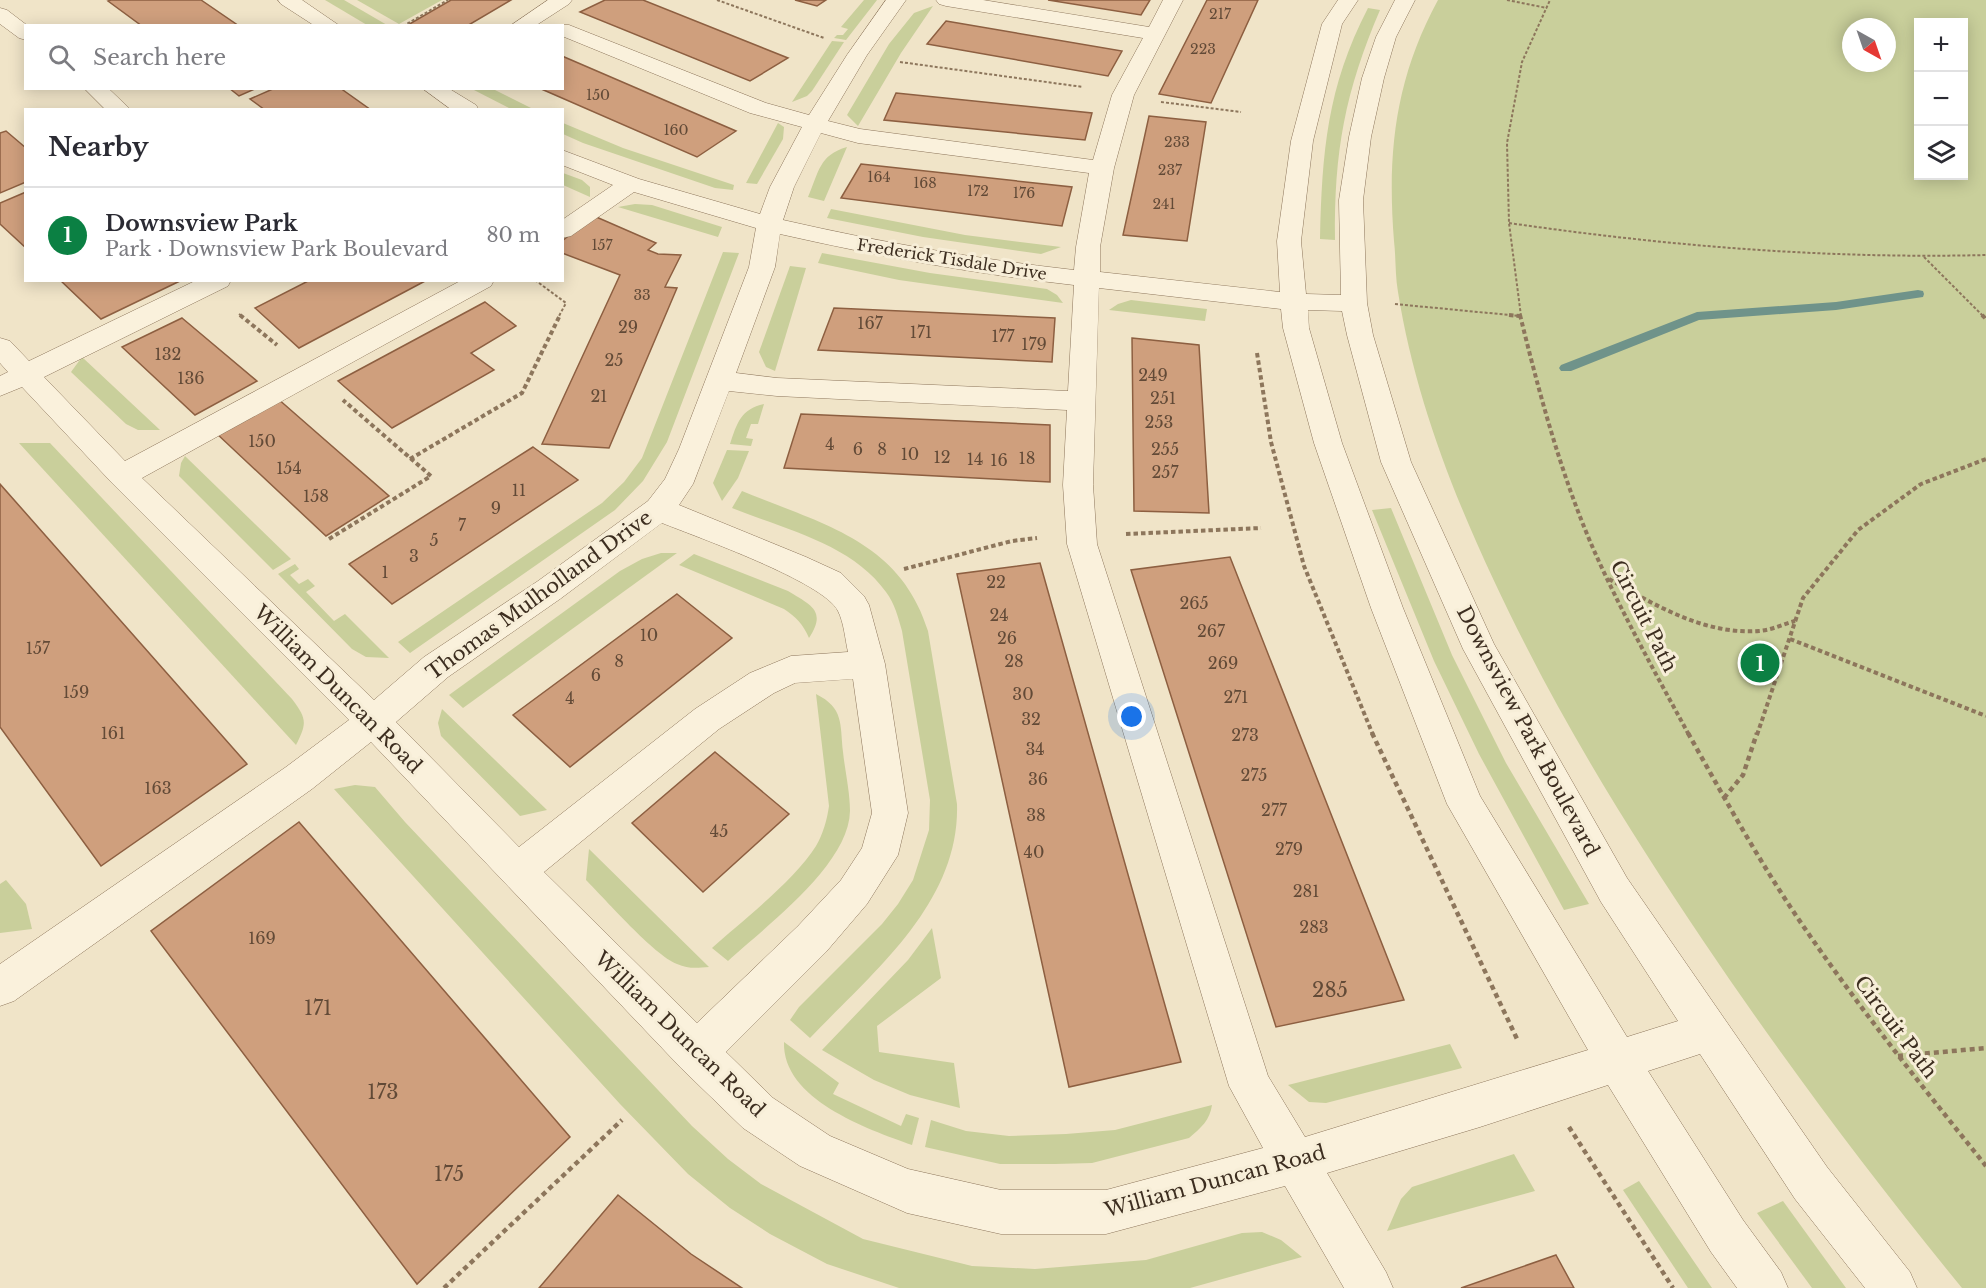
<!DOCTYPE html>
<meta charset="utf-8">
<style>
body{margin:0;font-family:"Libre Baskerville",serif;background:#f2f2f3;color:#2b2b33}
.controls{position:absolute;right:18px;top:18px;display:grid;overflow:hidden;border-radius:0px;box-shadow:0 3px 15px #0003}
.controls button{width:54px;height:54px;display:grid;place-items:center;padding:0;border:0;border-bottom:2px solid #e1e1e2;background:#fff;color:#2b2b33;font:30px sans-serif}
.compass{position:absolute;left:1842px;top:18px;width:54px;height:54px;border-radius:50%;background:#fff;box-shadow:0 3px 15px #0003;rotate:140deg}
.you{position:absolute;left:1132px;top:717px;width:21px;height:21px;margin:-15px;border:4px solid #fff;border-radius:50%;background:#1a73e8;box-shadow:0 0 0 9px #1a73e833}
.badge{display:grid;place-items:center;width:39px;height:39px;border-radius:50%;background:#0b8043;color:#fff;font-size:20px;font-weight:700}
.pin{position:absolute;translate:-50% -50%;border:3px solid #fff;box-shadow:0 2px 6px #0006}
.list{margin:0;padding:0;list-style:none}
h2{display:flex;justify-content:space-between;align-items:center;height:78px;margin:0;padding:0 24px;font-size:26px}
h2 small{font-size:20px;font-weight:400;color:#7c7c81}
.list li{display:grid;grid-template-columns:39px 1fr auto;gap:18px;align-items:center;box-sizing:border-box;height:96px;padding:0 24px;border-top:2px solid #e1e1e2}
.list b{display:block;font-size:22px;white-space:nowrap}
.list p{margin:0;font-size:20px;white-space:nowrap;color:#7c7c81}
.list em{font-size:20px;font-style:normal;color:#7c7c81}
.icon{flex:none;width:33px;height:33px;fill:none;stroke:currentColor;stroke-width:2;stroke-linecap:round;stroke-linejoin:round}
.map{position:relative;flex:none;width:1986px;height:1288px;overflow:hidden}
.search{position:absolute;background:#fff;box-shadow:0 3px 15px #0003;left:24px;top:24px;width:540px;height:66px;display:flex;align-items:center;gap:15px;box-sizing:border-box;padding:0 21px;border-radius:0px;color:#7c7c81;font-size:22px}
.panel{position:absolute;background:#fff;box-shadow:0 3px 15px #0003;left:24px;top:108px;width:540px;height:174px;border-radius:0px}
.map>svg:first-child{display:block}
.green{fill:#c9cf9b;fill-rule:evenodd}
.lines{fill:none;stroke-linecap:round;stroke-linejoin:round}
.stream{fill:#6f938a;fill-rule:evenodd}
.building{fill:#cf9f7d;stroke:#8d5f41;stroke-width:1.5}
.minor-casing{stroke:#8d765c;stroke-width:1}
.path-far2{stroke:#8d765c;stroke-width:2;stroke-dasharray:3 2;stroke-linecap:butt}
.path-far1{stroke:#8d765c;stroke-width:4;stroke-dasharray:4.5 3;stroke-linecap:butt}
.path{stroke:#8d765c;stroke-width:4.5;stroke-dasharray:5 4;stroke-linecap:butt}
.minor{fill:#faf1dc;fill-rule:evenodd}
.labels{text-anchor:middle;dominant-baseline:central;stroke-width:6;stroke-linejoin:round;paint-order:stroke}
.far-number-label{font-size:14px;fill:#624a37}
.far-street-label{font-size:16px;fill:#3d2e20;stroke:#f7eed8}
.number-label{font-size:16px;fill:#624a37}
.street-label{font-size:20px;fill:#3d2e20;stroke:#f7eed8}
.near-number-label{font-size:20px;fill:#624a37}
</style>
<div class="map">
<svg width="1986" height="1288" viewBox="0 0 1986 1288">
<rect width="100%" height="100%" fill="#f0e4c8"/>
<g class="green">
<polygon points="325,0 344,0 387,25 367,25"/>
<polygon points="357,0 442,0 399,24"/>
<polygon points="864,0 877,0 846,40 834,38 837,35 843,35 848,29 841,27"/>
<path d="M1438 0H1986V1288H1962C1871 1177 1785 1062 1704 942 1640 847 1579 750 1527 648 1470 536 1418 417 1398 292 1395 275 1396 258 1394 241 1387 153 1395 79 1438 0ZM1918 22H1964V176H1918ZM1851 27H1887V63H1851Z"/>
<polygon points="933,6 901,53 858,126 847,115 889,44 914,13"/>
<path d="M1368 8 1380 10C1345 92 1334 151 1335 240L1320 239C1322 152 1327 87 1368 8Z"/>
<polygon points="832,41 844,42 812,91 807,96 792,102"/>
<polygon points="472,89 493,89 533,109 511,109"/>
<polygon points="563,123 623,148 734,185 733,190 715,188 583,143 563,134"/>
<polygon points="778,123 784,127 783,139 757,184 746,183"/>
<path d="M847 147 824 201 808 197C819 172 819 155 847 147Z"/>
<polygon points="563,173 582,180 590,187 590,197 563,185"/>
<polygon points="635,204 652,205 722,227 718,237 618,207"/>
<polygon points="831,209 965,235 1061,247 1041,254 923,237 827,218"/>
<polygon points="723,252 739,253 667,442 643,481 615,510 410,653 398,642 602,503 624,482 642,458"/>
<polygon points="822,253 930,273 1047,289 1057,295 1063,303 899,280 818,263"/>
<polygon points="790,266 806,268 775,371 766,367 759,352"/>
<polygon points="1131,300 1207,309 1205,321 1109,310 1118,304"/>
<polygon points="82,357 160,430 138,430 126,424 71,372"/>
<path d="M764 404 758 424H751L746 438 753 439 751 446 730 444C737 423 741 409 764 404Z"/>
<path d="M19 443H50L292 699C307 719 307 723 296 745Z"/>
<polygon points="727,450 749,451 738,478 722,501 713,483"/>
<polygon points="185,456 291,559 273,570 179,476 181,463"/>
<path d="M742 491C821 524 900 540 928 631L957 804C960 903 873 972 810 1038L790 1020 799 1007 882 924 898 904 913 880 929 830 930 800 902 631C898 617 895 604 886 592 852 544 784 529 732 508Z"/>
<polygon points="1391,508 1452,655 1506,763 1589,904 1564,910 1479,754 1434,661 1372,510"/>
<polygon points="661,553 677,553 463,708 449,695 620,571 642,559"/>
<path d="M694 554 788 591C811 605 827 611 809 638 803 624 796 617 784 609L679 565Z"/>
<polygon points="295,564 299,569 290,575 299,584 308,579 315,586 306,592 334,621 345,614 389,658 366,657 352,649 278,574"/>
<path d="M816 694C844 708 840 724 843 752 845 771 850 792 850 811 849 865 766 926 728 961L712 948C743 920 795 880 816 846 823 834 827 820 829 806Z"/>
<polygon points="442,709 547,810 520,816 441,736 438,723"/>
<polygon points="355,785 375,787 405,822 692,1126 728,1159 761,1184 863,1239 972,1266 1035,1269 1146,1260 1242,1233 1262,1232 1281,1240 1302,1257 1190,1288 899,1288 827,1264 770,1234 730,1208 688,1174 620,1104 334,789"/>
<path d="M589 849 709 967C697 968 688 969 677 964 654 955 606 900 586 880Z"/>
<polygon points="6,880 26,904 32,929 0,933 0,884"/>
<polygon points="932,928 941,978 877,1026 879,1052 954,1063 960,1108 910,1095 874,1080 822,1050 908,960"/>
<path d="M784 1042 839 1083 833 1094 901 1126 906 1114 919 1118 912 1145C867 1129 782 1099 784 1042Z"/>
<polygon points="1450,1044 1462,1068 1326,1103 1309,1102 1288,1085"/>
<path d="M1212 1105C1210 1120 1201 1128 1189 1138L1092 1163 1055 1164H1000L925 1147 931 1120 966 1131 1009 1136 1066 1134 1115 1130Z"/>
<polygon points="1514,1154 1535,1191 1387,1231 1401,1199 1412,1187"/>
<polygon points="1639,1181 1712,1288 1688,1288 1623,1190"/>
<polygon points="1783,1201 1846,1288 1812,1288 1757,1213"/>
</g>
<g class="lines">
<polygon class="stream" points="1918,290 1923,291 1924,294 1923,297 1836,310 1699,320 1571,371 1561,371 1559,368 1561,365 1697,312 1836,302"/>
</g>
<g class="building">
<polygon points="111,0 201,0 239,26 142,26 108,1"/>
<polygon points="451,0 511,0 467,26 406,26"/>
<polygon points="605,0 643,0 788,58 750,81 580,12"/>
<polygon points="795,0 826,0 817,6"/>
<polygon points="1048,0 1150,0 1141,15"/>
<polygon points="1207,0 1258,0 1211,103 1159,94"/>
<polygon points="946,21 1122,51 1108,76 927,44"/>
<polygon points="562,56 736,131 697,157 539,88 562,88"/>
<polygon points="229,88 257,88 239,96"/>
<polygon points="275,88 340,88 371,110 265,110 250,99"/>
<polygon points="896,93 1092,113 1085,140 884,120"/>
<polygon points="1149,116 1206,122 1187,241 1123,235"/>
<polygon points="6,131 26,148 26,182 0,193 0,133"/>
<polygon points="861,164 1072,187 1062,226 841,198"/>
<polygon points="26,192 26,248 0,224 0,203"/>
<polygon points="594,216 656,243 648,250 658,254 681,255 665,287 677,288 609,448 542,444 620,275 562,253 562,241"/>
<polygon points="60,280 182,280 101,319"/>
<polygon points="310,280 427,280 299,348 255,308"/>
<polygon points="485,302 516,326 471,353 494,370 392,428 338,381"/>
<polygon points="834,308 1055,318 1052,362 818,350"/>
<polygon points="182,318 257,381 195,415 122,347"/>
<polygon points="1132,338 1199,345 1209,513 1134,511"/>
<polygon points="277,398 389,496 326,536 216,433"/>
<polygon points="801,414 1050,425 1050,482 784,468"/>
<polygon points="533,447 578,480 392,604 349,564"/>
<polygon points="0,484 247,764 101,866 0,727"/>
<polygon points="1230,557 1404,1000 1276,1027 1131,570"/>
<polygon points="1040,563 1181,1062 1069,1087 957,574"/>
<polygon points="677,594 732,638 570,767 513,715"/>
<polygon points="715,752 789,814 703,892 632,823"/>
<polygon points="299,822 570,1137 417,1284 151,931"/>
<polygon points="618,1195 691,1254 742,1288 539,1288"/>
<polygon points="1556,1255 1574,1288 1461,1288"/>
</g>
<g class="lines">
<defs>
<g id="minor">
<polygon points="278,0 302,0 340,26 315,26 281,4"/>
<polygon points="548,0 572,0 569,4 535,26 510,26"/>
<path d="M886 0H906L867 55 828 121 860 129 1093 160 1112 95 1143 38 946 6 939 4 936 0H983L1149 27 1163 0H1183L1134 95 1114 168 1100 247V272L1280 292 1277 241 1291 141 1322 24 1338 0H1358L1342 24 1313 141 1301 241 1306 294 1341 295 1339 200 1349 137 1362 78 1376 37 1395 0H1415L1396 37 1384 78 1371 137 1363 200 1367 303 1373 335 1411 462 1494 644 1627 878 1827 1167 1910 1272 1917 1288H1865L1795 1199 1700 1054 1648 1071 1743 1220 1781 1272 1788 1288H1737L1711 1252 1608 1085 1480 1127 1327 1173 1386 1272 1393 1288H1344L1285 1186 1106 1234H1001L907 1213 800 1166 743 1128 681 1068 371 742 312 789 14 1001 0 1006V964L286 767 349 720 112 483 22 387 0 396V376L8 372 0 363V338L10 341 29 361 197 280H231L228 286 44 377 125 461 462 280H494L491 286 142 478 374 700 424 657 538 581 648 501 665 479 679 449 749 267 756 228 634 192 571 236 562 238V220L613 185 562 165V150L639 179 760 214 770 187 802 127 750 113 562 36V26L555 25H569L766 103 809 115 847 55ZM821 133 858 143 1089 173 1076 247 1074 270C976 259 879 242 783 220L794 187ZM780 234C877 256 975 274 1074 285L1068 391 777 378 736 373 775 267ZM1099 288 1281 309 1283 328 1314 443 1371 608 1447 804 1588 1050 1305 1137 1268 1076 1097 544 1093 485ZM1308 310 1342 311 1347 335 1381 462 1463 649 1601 902 1678 1021 1627 1037 1480 796 1403 608 1342 443 1309 328ZM729 391 777 396 1067 410 1063 485 1067 544 1229 1086 1263 1148 1106 1190H1001L908 1169 830 1136 773 1098 726 1052 826 952 867 904 898 855 908 813 885 664 869 605 864 596 841 573 806 557 679 505 693 484ZM662 523C697 537 824 582 838 611 844 623 845 639 848 652L791 656 750 673 695 709 519 847 396 722 448 677 560 599ZM853 679 872 813 862 848 841 880 798 926 697 1023 544 872 719 729 774 693 795 683Z"/>
<polygon points="0,8 7,10 28,26 26,26 26,40 19,38 0,24"/>
<polygon points="84,88 108,88 131,110 106,110"/>
<polygon points="422,88 448,88 476,105 479,110 452,110"/>
</g>
</defs>
<use href="#minor" class="minor-casing"/>
<g class="path-far2">
<polyline points="717,0 824,38"/>
<polyline points="1507,0 1547,8"/>
<polyline points="403,26 448,0"/>
<polyline points="900,62 1083,87"/>
<polyline points="1161,102 1241,112"/>
<path d="M1509 223C1668 246 1826 259 1986 255"/>
<polyline points="1924,257 1983,316"/>
<polyline points="535,280 566,303 559,316"/>
<polyline points="1395,304 1520,316"/>
<polyline points="239,314 242,316"/>
<polyline points="1521,316 1509,223 1507,143 1522,62 1550,0"/>
</g>
<g class="path-far1">
<polyline points="240,315 277,345"/>
<polyline points="1509,315 1520,316"/>
<path d="M1520 315C1540 396 1562 479 1596 555 1624 617 1657 676 1689 735"/>
<polyline points="1982,315 1986,319"/>
<polyline points="1257,353 1271,442 1304,566 1373,735"/>
<polyline points="410,459 522,393 560,315"/>
<polyline points="1126,534 1261,528"/>
<polyline points="329,539 431,476 343,400"/>
<polyline points="904,569 1012,541 1037,538"/>
<path d="M1609 579C1655 605 1704 635 1759 631 1772 630 1783 624 1795 621"/>
<polyline points="1790,639 1986,716"/>
<polyline points="1757,735 1803,598 1858,530 1921,484 1986,459"/>
</g>
<g class="path">
<polyline points="1372,733 1518,1041"/>
<path d="M1688 733C1726 801 1764 870 1808 933 1864 1014 1925 1090 1986 1166"/>
<polyline points="1724,798 1743,775 1757,733"/>
<polyline points="1898,1056 1986,1048"/>
<polyline points="1569,1127 1673,1288"/>
<polyline points="444,1288 622,1120"/>
</g>
<use href="#minor" class="minor"/>
</g>
<g class="labels">
<g class="far-number-label">
<text x="1220" y="14">217</text>
<text x="1203" y="49">223</text>
<text x="598" y="95">150</text>
<text x="676" y="130">160</text>
<text x="1177" y="142">233</text>
<text x="1170" y="170">237</text>
<text x="879" y="177">164</text>
<text x="925" y="183">168</text>
<text x="978" y="191">172</text>
<text x="1024" y="193">176</text>
<text x="1164" y="204">241</text>
<text x="602" y="245">157</text>
<text x="642" y="295">33</text>
</g>
<g class="far-street-label">
<text transform="translate(952 259) rotate(9)">Frederick Tisdale Drive</text>
</g>
<g class="number-label">
<text x="870" y="323">167</text>
<text x="628" y="327">29</text>
<text x="921" y="332">171</text>
<text x="1003" y="336">177</text>
<text x="1034" y="344">179</text>
<text x="168" y="354">132</text>
<text x="614" y="360">25</text>
<text x="1153" y="375">249</text>
<text x="191" y="378">136</text>
<text x="599" y="396">21</text>
<text x="1163" y="398">251</text>
<text x="1159" y="422">253</text>
<text x="262" y="441">150</text>
<text x="830" y="444">4</text>
<text x="858" y="449">6</text>
<text x="882" y="449">8</text>
<text x="1165" y="449">255</text>
<text x="910" y="454">10</text>
<text x="942" y="457">12</text>
<text x="1027" y="458">18</text>
<text x="975" y="459">14</text>
<text x="999" y="460">16</text>
<text x="289" y="468">154</text>
<text x="1165" y="472">257</text>
<text x="519" y="490">11</text>
<text x="316" y="496">158</text>
<text x="496" y="508">9</text>
<text x="462" y="525">7</text>
<text x="434" y="540">5</text>
<text x="414" y="556">3</text>
<text x="385" y="572">1</text>
<text x="996" y="582">22</text>
<text x="1194" y="603">265</text>
<text x="999" y="615">24</text>
<text x="1211" y="631">267</text>
<text x="649" y="635">10</text>
<text x="1007" y="638">26</text>
<text x="38" y="648">157</text>
<text x="619" y="661">8</text>
<text x="1014" y="661">28</text>
<text x="1223" y="663">269</text>
<text x="596" y="675">6</text>
<text x="76" y="692">159</text>
<text x="1023" y="694">30</text>
<text x="1236" y="697">271</text>
<text x="570" y="698">4</text>
<text x="1031" y="719">32</text>
<text x="113" y="733">161</text>
<text x="1245" y="735">273</text>
<text x="1035" y="749">34</text>
<text x="1254" y="775">275</text>
<text x="1038" y="779">36</text>
<text x="158" y="788">163</text>
<text x="1274" y="810">277</text>
<text x="1036" y="815">38</text>
<text x="719" y="831">45</text>
<text x="1289" y="849">279</text>
<text x="1034" y="852">40</text>
<text x="1306" y="891">281</text>
<text x="1314" y="927">283</text>
<text x="262" y="938">169</text>
</g>
<g class="street-label">
<text transform="translate(539 595) rotate(-36)">Thomas Mulholland Drive</text>
<text transform="translate(1644 616) rotate(63)">Circuit Path</text>
<text transform="translate(338 689) rotate(45)">William Duncan Road</text>
<text transform="translate(1528 731) rotate(62)">Downsview Park Boulevard</text>
<text transform="translate(1896 1027) rotate(53)">Circuit Path</text>
<text transform="translate(680 1034) rotate(44)">William Duncan Road</text>
<text transform="translate(1215 1181) rotate(-15)">William Duncan Road</text>
</g>
<g class="near-number-label">
<text x="1330" y="990">285</text>
<text x="318" y="1008">171</text>
<text x="383" y="1092">173</text>
<text x="449" y="1174">175</text>
</g>
</g>
</svg>
<div class="controls">
<button>+</button>
<button>−</button>
<button><svg class="icon" aria-label="layers" viewBox="0 0 24 24"><path d="M12 4l9 5-9 5-9-5zM3 14l9 5 9-5"/></svg></button>
</div>
<svg class="compass" viewBox="-18 -18 36 36"><path d="M0-13l5 13h-10z" fill="#e53935"/><path d="M0 13l5-13h-10z" fill="#7c7c81"/></svg>
<div class="you"></div>
<div class="pin badge" style="left:1760px;top:663px">1</div>
<div class="search"><svg class="icon" aria-label="search" viewBox="0 0 24 24"><circle cx="10" cy="10" r="6"/><path d="M15 15l6 6"/></svg>Search here</div>
<section class="panel">
<h2>Nearby<small></small></h2>
<ul class="list">
<li><span class="badge">1</span><div><b>Downsview Park</b><p>Park · Downsview Park Boulevard</p></div><em>80 m</em></li>
</ul>
</section>
</div>
